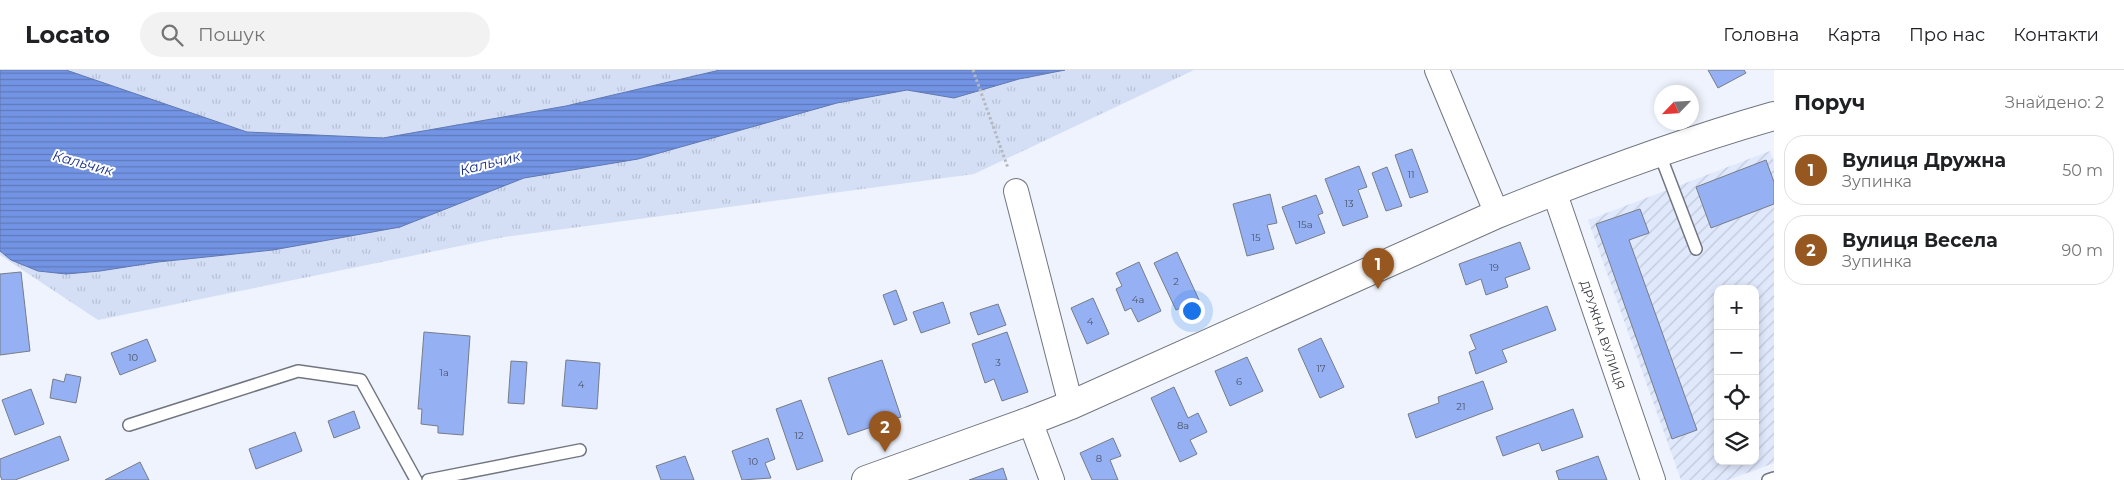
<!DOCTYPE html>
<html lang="uk">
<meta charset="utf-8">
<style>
body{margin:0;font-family:Montserrat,sans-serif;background:#f2f2f2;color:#202124}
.controls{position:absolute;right:15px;bottom:15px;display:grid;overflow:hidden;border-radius:10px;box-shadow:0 2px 8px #0003}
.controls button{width:45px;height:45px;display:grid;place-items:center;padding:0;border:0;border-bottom:1px solid #e0e0e0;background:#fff;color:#202124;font:25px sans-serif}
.compass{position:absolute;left:1654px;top:15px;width:45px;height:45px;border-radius:50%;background:#fff;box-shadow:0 2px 8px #0003;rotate:245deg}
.you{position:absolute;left:1191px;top:240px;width:18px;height:18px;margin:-12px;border:4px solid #fff;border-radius:50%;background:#1a73e8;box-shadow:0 0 0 8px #1a73e833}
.badge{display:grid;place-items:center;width:32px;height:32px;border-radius:50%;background:#975721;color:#fff;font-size:16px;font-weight:700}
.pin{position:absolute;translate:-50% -41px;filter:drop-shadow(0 1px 2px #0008)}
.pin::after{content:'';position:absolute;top:26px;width:18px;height:15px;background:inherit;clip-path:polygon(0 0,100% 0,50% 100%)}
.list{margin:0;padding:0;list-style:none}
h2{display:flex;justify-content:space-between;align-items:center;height:65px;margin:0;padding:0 20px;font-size:21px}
h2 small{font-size:16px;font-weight:400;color:#757577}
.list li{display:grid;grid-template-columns:32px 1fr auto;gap:15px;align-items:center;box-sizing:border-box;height:70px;margin:0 10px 10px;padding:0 10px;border:1px solid #e0e0e0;border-radius:20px}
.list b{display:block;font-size:19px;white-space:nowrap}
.list p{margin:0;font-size:16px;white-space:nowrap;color:#757577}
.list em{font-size:16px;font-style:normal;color:#757577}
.icon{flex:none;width:28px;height:28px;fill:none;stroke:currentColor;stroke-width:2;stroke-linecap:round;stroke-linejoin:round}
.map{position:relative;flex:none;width:1774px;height:410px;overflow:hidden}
header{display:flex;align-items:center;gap:30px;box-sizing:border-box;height:70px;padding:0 25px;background:#fff;border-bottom:1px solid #e0e0e0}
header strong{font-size:24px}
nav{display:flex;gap:28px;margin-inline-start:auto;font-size:18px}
.search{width:350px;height:45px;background:#f2f2f2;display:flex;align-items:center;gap:12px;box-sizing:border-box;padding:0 18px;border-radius:28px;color:#757577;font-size:19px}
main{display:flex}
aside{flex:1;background:#fff}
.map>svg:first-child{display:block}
.industrial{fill:url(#industrial-furrows);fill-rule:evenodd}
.grass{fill:url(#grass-tufts)}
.water{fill:url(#water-rules);stroke:#6078b1}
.building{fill:#95b1f3;stroke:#777c87}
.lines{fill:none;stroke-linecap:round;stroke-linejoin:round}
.service-casing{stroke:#717580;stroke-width:14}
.minor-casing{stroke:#717580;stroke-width:26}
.tertiary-casing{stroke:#717580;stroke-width:30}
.path{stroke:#b4b8c0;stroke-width:3;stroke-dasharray:2.5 2.5;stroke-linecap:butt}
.service{stroke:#fff;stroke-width:11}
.minor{stroke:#fff;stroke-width:24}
.tertiary{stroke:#fff;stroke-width:28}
.labels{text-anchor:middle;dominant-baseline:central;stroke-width:4;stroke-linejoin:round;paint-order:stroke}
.number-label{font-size:10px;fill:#4c5569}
.street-label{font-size:12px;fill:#34363b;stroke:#fff}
.water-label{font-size:14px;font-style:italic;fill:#152d89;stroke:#fff}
</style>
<header>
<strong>Locato</strong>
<div class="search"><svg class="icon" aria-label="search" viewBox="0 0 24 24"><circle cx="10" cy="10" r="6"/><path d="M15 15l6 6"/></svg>Пошук</div>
<nav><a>Головна</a><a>Карта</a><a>Про нас</a><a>Контакти</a></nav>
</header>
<main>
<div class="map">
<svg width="1774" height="410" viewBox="0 0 1774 410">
<defs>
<pattern id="industrial-furrows" width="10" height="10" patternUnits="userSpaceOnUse" patternTransform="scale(1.25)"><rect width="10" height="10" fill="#e0e8fc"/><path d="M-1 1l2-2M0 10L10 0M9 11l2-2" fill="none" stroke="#c1c8d9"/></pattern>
<pattern id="grass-tufts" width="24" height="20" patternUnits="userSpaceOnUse" patternTransform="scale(1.25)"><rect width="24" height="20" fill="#d4dff6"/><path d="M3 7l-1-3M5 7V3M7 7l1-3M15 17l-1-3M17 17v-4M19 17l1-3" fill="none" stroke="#b7c0d4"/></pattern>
<pattern id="water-rules" width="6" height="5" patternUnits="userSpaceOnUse" patternTransform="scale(1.25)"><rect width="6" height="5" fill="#7394e4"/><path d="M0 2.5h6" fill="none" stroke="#5f7aba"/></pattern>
</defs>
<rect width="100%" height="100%" fill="#eef3fd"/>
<path class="industrial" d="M1770 81 1774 92V393L1728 410H1681L1588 150ZM1718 219H1755V391H1718Z"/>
<polygon class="grass" points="0,0 1194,0 974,104 504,167 98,250 0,185"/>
<polygon class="water" points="0,0 66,0 247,62 383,68 566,36 720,0 1065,0 1019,9 954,28 907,20 837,33 638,89 524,108 400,157 273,180 158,192 100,201 66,204 38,201 11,190 0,181"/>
<g class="building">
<polygon points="1708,0 1744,0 1746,3 1718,18"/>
<polygon points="1412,79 1428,122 1410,128 1395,85"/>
<polygon points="1766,90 1774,112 1774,134 1711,158 1696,117"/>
<polygon points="1359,96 1367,117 1358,120 1368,147 1343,156 1325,109"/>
<polygon points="1387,97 1402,136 1386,141 1372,103"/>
<polygon points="1270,124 1277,153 1267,155 1274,179 1247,186 1233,134"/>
<polygon points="1316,125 1323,143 1318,145 1325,163 1296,174 1282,137"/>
<polygon points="1640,139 1649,163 1629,170 1697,360 1672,369 1596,154"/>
<polygon points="1520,172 1530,199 1505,208 1508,217 1486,225 1481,209 1466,215 1459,194"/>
<polygon points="1177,182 1199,230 1176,240 1154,193"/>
<polygon points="1139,192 1161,241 1138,252 1131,238 1125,241 1116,219 1122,216 1116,203"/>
<polygon points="21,202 30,281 0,285 0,204"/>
<polygon points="896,220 907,250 894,255 883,225"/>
<polygon points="1093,228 1109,264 1087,274 1071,238"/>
<polygon points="943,232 950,253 921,263 913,242"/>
<polygon points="998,234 1006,255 978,265 970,243"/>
<polygon points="1547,236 1556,260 1502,280 1507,292 1476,304 1469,282 1476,279 1470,265"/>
<polygon points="424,262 470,266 463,365 438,363 438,356 421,354 422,339 418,339"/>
<polygon points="1007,262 1028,322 1002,331 994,309 985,313 972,274"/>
<polygon points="1321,268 1344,317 1320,328 1298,279"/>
<polygon points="147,269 156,291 120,305 111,283"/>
<polygon points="1247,287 1263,321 1230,336 1215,301"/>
<polygon points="566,290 600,293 597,339 562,336"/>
<polygon points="882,290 901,347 848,365 828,308"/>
<polygon points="511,291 527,292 524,334 508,333"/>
<polygon points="66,304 81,307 76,333 50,328 53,309 64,312"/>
<polygon points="1483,311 1493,339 1416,368 1408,344 1439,333 1438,327"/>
<polygon points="1174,317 1188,348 1198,343 1207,362 1190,370 1197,384 1180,392 1151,328"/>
<polygon points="31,319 44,354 15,365 2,330"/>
<polygon points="801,330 823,391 797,400 776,339"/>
<polygon points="1573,339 1583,367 1542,381 1539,373 1503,386 1496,367"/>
<polygon points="354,341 360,358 334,368 328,351"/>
<polygon points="295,362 302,381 256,399 249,379"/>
<polygon points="60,366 69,390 15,410 2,410 0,405 0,389"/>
<polygon points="768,368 775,389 765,393 771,408 742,410 732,381"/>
<polygon points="1113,368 1121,386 1110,390 1118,410 1092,410 1080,383"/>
<polygon points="685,386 694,410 661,410 656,396"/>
<polygon points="1598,386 1607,410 1559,410 1556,401"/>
<polygon points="140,392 149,410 105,410"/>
<polygon points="1003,398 1007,410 969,410"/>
</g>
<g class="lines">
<defs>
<g id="service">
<polyline points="1659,82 1696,179"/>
<polyline points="129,355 298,301 361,310 416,410"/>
<polyline points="428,410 580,380"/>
<polyline points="1768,410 1774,408"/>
</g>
<g id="minor">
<polyline points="1437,0 1497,144"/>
<polyline points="1016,121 1071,335"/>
<path id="s1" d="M1554 121 1653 410"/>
<polyline points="1030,351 1052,410"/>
</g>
<path id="tertiary" d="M866 410 1030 351 1071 335 1497 144C1588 107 1679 73 1774 46"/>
</defs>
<use href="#service" class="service-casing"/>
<use href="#minor" class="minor-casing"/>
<use href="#tertiary" class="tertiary-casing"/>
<polyline class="path" points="973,0 1008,98"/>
<use href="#service" class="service"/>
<use href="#minor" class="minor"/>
<use href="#tertiary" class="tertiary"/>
</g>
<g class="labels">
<g class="number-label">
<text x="1411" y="104">11</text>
<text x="1349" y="133">13</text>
<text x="1305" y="154">15а</text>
<text x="1256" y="167">15</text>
<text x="1494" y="197">19</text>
<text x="1176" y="211">2</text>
<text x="1138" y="229">4а</text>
<text x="1090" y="251">4</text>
<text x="133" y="287">10</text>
<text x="998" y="292">3</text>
<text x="1321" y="298">17</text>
<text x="444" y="302">1а</text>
<text x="1239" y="311">6</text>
<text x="581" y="314">4</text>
<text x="1461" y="336">21</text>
<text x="1183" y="355">8а</text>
<text x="799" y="365">12</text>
<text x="1099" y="388">8</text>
<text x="753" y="391">10</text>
</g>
<g class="street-label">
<text stroke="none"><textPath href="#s1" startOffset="152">ДРУЖНА ВУЛИЦЯ</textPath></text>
</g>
<g class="water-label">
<text transform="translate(83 93) rotate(15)">Кальчик</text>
<text transform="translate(490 93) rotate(-14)">Кальчик</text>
</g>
</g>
</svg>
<div class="controls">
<button>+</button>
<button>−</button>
<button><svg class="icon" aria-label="locate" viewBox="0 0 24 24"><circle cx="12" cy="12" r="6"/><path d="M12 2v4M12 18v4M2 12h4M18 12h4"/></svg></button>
<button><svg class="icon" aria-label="layers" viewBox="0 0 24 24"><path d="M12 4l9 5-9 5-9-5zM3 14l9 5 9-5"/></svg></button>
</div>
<svg class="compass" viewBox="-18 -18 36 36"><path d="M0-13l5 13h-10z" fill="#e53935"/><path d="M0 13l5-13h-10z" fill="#757577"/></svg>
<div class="you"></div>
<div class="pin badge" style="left:1378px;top:219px">1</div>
<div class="pin badge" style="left:885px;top:382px">2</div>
</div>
<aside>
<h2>Поруч<small>Знайдено: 2</small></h2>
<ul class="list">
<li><span class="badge">1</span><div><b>Вулиця Дружна</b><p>Зупинка</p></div><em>50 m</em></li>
<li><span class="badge">2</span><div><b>Вулиця Весела</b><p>Зупинка</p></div><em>90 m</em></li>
</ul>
</aside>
</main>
